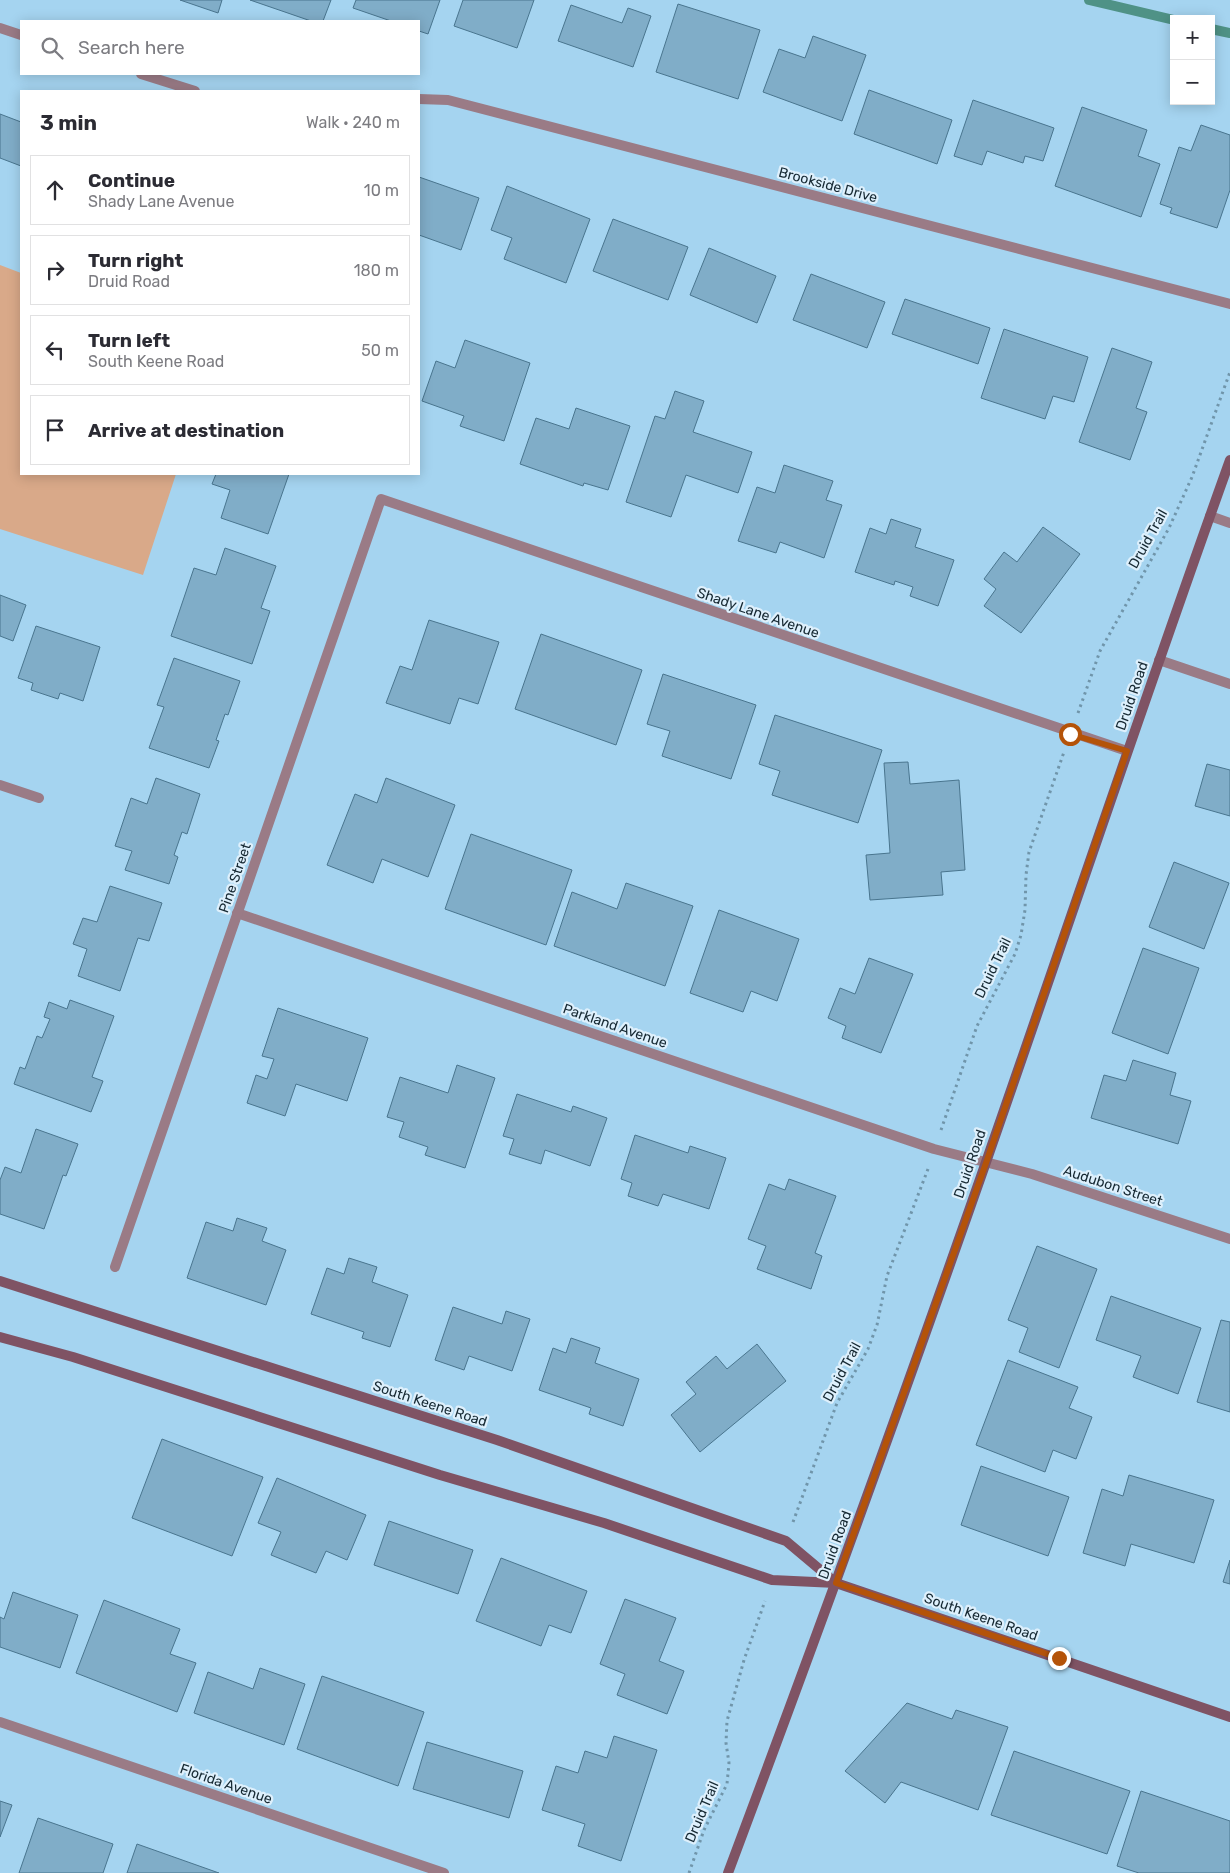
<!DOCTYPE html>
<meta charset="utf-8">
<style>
body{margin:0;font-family:Rubik,sans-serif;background:#f7f7f7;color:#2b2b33}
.controls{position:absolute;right:15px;top:15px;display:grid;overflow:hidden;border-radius:0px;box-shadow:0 2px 12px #0003}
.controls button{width:45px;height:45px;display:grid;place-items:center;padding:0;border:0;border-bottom:1px solid #e1e1e2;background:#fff;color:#2b2b33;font:25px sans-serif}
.stop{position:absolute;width:15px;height:15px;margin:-11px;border:4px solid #b45309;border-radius:50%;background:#fff}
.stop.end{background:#b45309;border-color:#fff;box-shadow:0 1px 5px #0008}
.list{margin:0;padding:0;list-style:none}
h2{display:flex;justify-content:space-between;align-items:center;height:65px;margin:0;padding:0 20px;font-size:21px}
h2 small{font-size:16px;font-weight:400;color:#7c7c81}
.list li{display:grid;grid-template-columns:32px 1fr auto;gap:15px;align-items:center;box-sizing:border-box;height:70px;margin:0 10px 10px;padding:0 10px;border:1px solid #e1e1e2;border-radius:0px}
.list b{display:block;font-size:19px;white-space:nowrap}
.list p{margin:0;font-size:16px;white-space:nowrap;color:#7c7c81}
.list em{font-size:16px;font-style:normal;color:#7c7c81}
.icon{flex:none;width:28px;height:28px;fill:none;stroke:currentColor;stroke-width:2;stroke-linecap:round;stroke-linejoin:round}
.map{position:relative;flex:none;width:1230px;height:1873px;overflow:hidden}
.search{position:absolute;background:#fff;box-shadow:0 2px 12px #0003;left:20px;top:20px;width:400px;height:55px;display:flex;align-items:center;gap:12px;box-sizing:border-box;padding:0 18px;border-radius:0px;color:#7c7c81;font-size:19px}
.panel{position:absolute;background:#fff;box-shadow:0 2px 12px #0003;left:20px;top:90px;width:400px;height:385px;border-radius:0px}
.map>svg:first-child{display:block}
.green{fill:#d9a989}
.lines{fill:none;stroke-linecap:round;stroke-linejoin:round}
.stream{stroke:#4f9286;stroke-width:10}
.building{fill:#80adc8;stroke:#49758e}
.path{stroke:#7095aa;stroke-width:3;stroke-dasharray:2.5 4;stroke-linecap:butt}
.lane{stroke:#9a7b86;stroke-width:10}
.street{stroke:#9a7b86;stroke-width:10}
.secondary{stroke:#7f5364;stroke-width:10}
.route{stroke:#b45309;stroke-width:6}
.labels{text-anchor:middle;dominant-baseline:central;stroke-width:4.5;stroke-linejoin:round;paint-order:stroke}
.street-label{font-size:14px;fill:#152832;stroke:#def0fc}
</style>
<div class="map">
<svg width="1230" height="1873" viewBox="0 0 1230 1873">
<rect width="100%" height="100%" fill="#a5d4f0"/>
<polygon class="green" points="0,265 21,273 21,474 176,474 143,575 0,529"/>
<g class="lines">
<g class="stream">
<polyline points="1089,0 1174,20"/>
<polyline points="1211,29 1230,33"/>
</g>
</g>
<g class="building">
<polygon points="180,0 222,0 218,13"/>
<polygon points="250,0 331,0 323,21 311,21"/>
<polygon points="356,0 440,0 428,34 419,31 419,21 391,21 353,8"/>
<polygon points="463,0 534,0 517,48 454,26"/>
<polygon points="678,4 760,30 738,99 656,72"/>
<polygon points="571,5 622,23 628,8 651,16 633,67 558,41"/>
<polygon points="813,36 866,55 842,121 763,92 779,49 805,58"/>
<polygon points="869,90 952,120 937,164 854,134"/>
<polygon points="973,100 1054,128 1043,161 1025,156 1023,163 987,151 982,165 954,156"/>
<polygon points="1082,107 1147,130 1138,156 1160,164 1141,217 1055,186"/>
<polygon points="0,114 21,122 21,166 0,158"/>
<polygon points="1201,125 1230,135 1230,190 1217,228 1170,213 1172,208 1160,204 1179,147 1191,151"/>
<polygon points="419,177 479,198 461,250 419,235"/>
<polygon points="507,186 590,219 566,283 504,259 512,238 491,230"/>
<polygon points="613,219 688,247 668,300 593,271"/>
<polygon points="709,248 776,276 757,323 690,295"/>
<polygon points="811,274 885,302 867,348 793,320"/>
<polygon points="905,299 990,328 978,364 892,334"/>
<polygon points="1004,329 1088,357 1074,402 1053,396 1045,419 981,398"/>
<polygon points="465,340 530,363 504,441 460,426 464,416 422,401 436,361 455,368"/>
<polygon points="1112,348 1152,362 1136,408 1147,412 1130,460 1079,442"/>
<polygon points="675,391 704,401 693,432 752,452 738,493 686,475 671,517 626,502 655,416 665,419"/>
<polygon points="576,408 630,426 608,490 584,483 583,486 520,464 536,418 569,429"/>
<polygon points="784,465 833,481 826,500 842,505 824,558 780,542 776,553 738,541 757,487 775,493"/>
<polygon points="216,474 289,474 268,534 221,518 230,490 212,484"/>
<polygon points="891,519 921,529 915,547 954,560 938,606 910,596 913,587 895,581 894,585 855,572 870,528 886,534"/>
<polygon points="1043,527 1080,554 1021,633 984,606 996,589 984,579 1004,552 1017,562"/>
<polygon points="225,548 276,566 261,608 270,611 252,664 171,636 194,568 216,575"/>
<polygon points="0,595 26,605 13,641 0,636"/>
<polygon points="429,620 499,642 478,704 459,698 450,724 386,703 400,666 412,670"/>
<polygon points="36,626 100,647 83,701 60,693 58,699 31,690 33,683 18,678"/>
<polygon points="541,634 642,670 616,745 515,709"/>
<polygon points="174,658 240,681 228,715 225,714 216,740 219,741 209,768 149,748 164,707 157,705"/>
<polygon points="663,674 756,705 731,779 662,756 670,731 647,724"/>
<polygon points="775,715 882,750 858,823 772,795 780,771 759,764"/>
<polygon points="908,762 910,784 959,780 965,870 941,872 943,895 870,900 866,855 890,853 884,763"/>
<polygon points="1207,764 1230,770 1230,816 1195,806"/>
<polygon points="156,778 200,794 187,834 182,832 174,855 178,857 169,884 125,870 132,851 115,846 131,798 147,804"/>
<polygon points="386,778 455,805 428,877 382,859 373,883 327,865 355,794 377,803"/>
<polygon points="471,834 572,870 546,945 445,909"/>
<polygon points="1174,862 1229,883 1204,949 1149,927"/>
<polygon points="626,883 693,906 665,986 554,946 572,892 617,909"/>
<polygon points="110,886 162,903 149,941 138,938 120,991 78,976 87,949 73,944 83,918 97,922"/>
<polygon points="719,910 799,939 777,1001 751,991 743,1012 690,993"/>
<polygon points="1143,948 1199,968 1168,1054 1112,1033"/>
<polygon points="869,958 913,974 881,1053 842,1038 846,1026 828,1018 840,988 855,994"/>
<polygon points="70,1000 114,1016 92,1077 103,1081 91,1112 14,1084 20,1067 25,1069 37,1036 42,1038 50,1019 44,1017 49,1002 67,1009"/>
<polygon points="278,1008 368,1038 347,1101 296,1084 285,1116 247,1103 256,1075 267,1079 274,1059 262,1056"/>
<polygon points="1133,1060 1176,1073 1170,1095 1191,1101 1178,1144 1091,1118 1104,1075 1126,1081"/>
<polygon points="457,1065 495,1078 465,1168 425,1155 428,1147 399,1137 404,1122 387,1117 400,1077 448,1093"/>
<polygon points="517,1094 571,1112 573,1106 607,1118 590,1166 545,1150 541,1164 509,1154 514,1139 503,1136"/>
<polygon points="36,1129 78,1144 66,1176 63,1175 44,1229 0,1214 0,1180 5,1167 21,1173"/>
<polygon points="635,1135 688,1153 690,1146 726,1158 709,1209 663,1194 658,1206 628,1196 632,1183 621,1179"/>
<polygon points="789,1179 836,1196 815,1253 822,1256 811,1289 757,1269 766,1246 748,1239 769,1184 785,1190"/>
<polygon points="237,1218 267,1228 262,1241 286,1250 266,1305 187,1278 206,1222 233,1231"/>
<polygon points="1037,1246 1097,1269 1059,1368 1019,1352 1028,1328 1008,1320"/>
<polygon points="349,1258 377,1267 372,1282 408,1295 390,1347 362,1338 364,1332 311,1314 327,1268 344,1274"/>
<polygon points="1111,1296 1201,1328 1178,1394 1133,1377 1141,1356 1096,1340"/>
<polygon points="453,1307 502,1324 506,1311 530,1319 512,1371 469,1356 464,1370 435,1360"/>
<polygon points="1221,1320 1230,1322 1230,1412 1197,1402"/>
<polygon points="571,1338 600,1348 595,1363 639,1379 623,1426 589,1414 591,1408 539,1390 553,1348 566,1353"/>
<polygon points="757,1344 786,1381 700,1452 671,1415 696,1394 686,1382 716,1356 727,1369"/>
<polygon points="1008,1360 1078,1387 1069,1408 1092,1417 1076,1459 1053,1450 1045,1472 976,1445"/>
<polygon points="162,1439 263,1477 232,1556 132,1518"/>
<polygon points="981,1466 1069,1497 1048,1556 961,1525"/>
<polygon points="1129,1475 1214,1500 1194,1563 1131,1544 1125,1566 1083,1553 1102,1489 1123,1496"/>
<polygon points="277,1478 366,1515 347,1560 326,1551 316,1573 271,1555 281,1532 258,1523"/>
<polygon points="389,1521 473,1550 458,1594 374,1565"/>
<polygon points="501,1558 587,1591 571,1633 549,1625 541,1646 476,1621"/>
<polygon points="1230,1560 1230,1584 1223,1582"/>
<polygon points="13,1592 78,1615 60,1668 0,1647 0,1617 4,1619"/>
<polygon points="625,1599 676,1618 659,1661 684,1671 667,1714 617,1695 625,1674 600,1664"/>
<polygon points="104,1600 180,1629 170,1654 196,1663 177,1712 76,1673"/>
<polygon points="260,1668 305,1684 284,1745 194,1713 208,1672 253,1689"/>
<polygon points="322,1676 424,1712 398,1786 297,1749"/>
<polygon points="907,1703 952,1719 956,1710 1008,1727 978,1810 901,1782 885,1803 845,1771"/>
<polygon points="614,1736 657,1750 621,1861 578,1846 585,1824 542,1810 556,1766 578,1773 585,1751 607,1758"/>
<polygon points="427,1742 523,1771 509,1818 413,1789"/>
<polygon points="1014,1751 1130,1791 1107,1854 991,1815"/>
<polygon points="1141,1791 1230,1821 1230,1873 1139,1873 1117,1866"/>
<polygon points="0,1801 12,1805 0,1837"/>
<polygon points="38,1818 113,1844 103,1873 19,1873"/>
<polygon points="137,1844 219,1873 127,1873"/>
</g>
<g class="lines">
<g class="path">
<polyline points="1078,713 1100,651 1169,528 1192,477 1230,372"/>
<polyline points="941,1130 977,1026 1015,954 1021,935 1025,910 1026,875 1029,852 1064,752"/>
<polyline points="793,1522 837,1403 868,1349 877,1325 887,1276 928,1169"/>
<polyline points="689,1873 704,1830 727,1784 729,1763 726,1743 727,1721 744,1660 765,1601"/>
</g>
<polyline class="lane" points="1210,516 1230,523"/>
<g class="street">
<polyline points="0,28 21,35"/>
<polyline points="141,74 195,91"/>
<polyline points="419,99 448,100 1230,304"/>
<polyline points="1159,660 1230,684"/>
<polyline points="0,785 39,798"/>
<polyline points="237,913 934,1149 1032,1174 1230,1239"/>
<polyline points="115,1267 381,499 1127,751"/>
<polyline points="0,1722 444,1873"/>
</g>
<g class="secondary">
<polyline points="0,1281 497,1440 786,1541 836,1583"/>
<polyline points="0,1337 73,1357 440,1475 604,1523 772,1580 836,1583 1230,1717"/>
<path d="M728 1873C816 1638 902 1402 985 1165 1067 930 1146 694 1230 460"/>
</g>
</g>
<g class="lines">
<polyline class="route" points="1059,1658 836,1583 986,1163 1127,751 1070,734"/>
</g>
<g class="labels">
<g class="street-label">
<text transform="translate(828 185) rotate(15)">Brookside Drive</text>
<text transform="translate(1148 539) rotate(-61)">Druid Trail</text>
<text transform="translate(758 613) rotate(19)">Shady Lane Avenue</text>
<text transform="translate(1132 696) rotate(-71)">Druid Road</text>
<text transform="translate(235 878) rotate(-71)">Pine Street</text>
<text transform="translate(993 968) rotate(-64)">Druid Trail</text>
<text transform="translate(615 1026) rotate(19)">Parkland Avenue</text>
<text transform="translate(970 1164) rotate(-71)">Druid Road</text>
<text transform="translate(1113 1186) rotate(18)">Audubon Street</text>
<text transform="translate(842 1372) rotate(-62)">Druid Trail</text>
<text transform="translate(430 1404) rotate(18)">South Keene Road</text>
<text transform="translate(835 1545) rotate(-70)">Druid Road</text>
<text transform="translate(981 1617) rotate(19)">South Keene Road</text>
<text transform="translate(226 1784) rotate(19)">Florida Avenue</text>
<text transform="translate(702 1812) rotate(-67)">Druid Trail</text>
</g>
</g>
</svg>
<div class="controls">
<button>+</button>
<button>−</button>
</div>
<div class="stop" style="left:1070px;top:734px"></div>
<div class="stop end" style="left:1059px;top:1658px"></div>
<div class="search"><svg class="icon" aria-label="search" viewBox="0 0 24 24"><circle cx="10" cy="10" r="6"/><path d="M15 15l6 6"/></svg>Search here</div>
<section class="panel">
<h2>3 min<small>Walk · 240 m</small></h2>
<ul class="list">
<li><svg class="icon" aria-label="ahead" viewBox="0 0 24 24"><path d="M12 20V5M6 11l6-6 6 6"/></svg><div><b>Continue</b><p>Shady Lane Avenue</p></div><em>10 m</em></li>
<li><svg class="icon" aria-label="right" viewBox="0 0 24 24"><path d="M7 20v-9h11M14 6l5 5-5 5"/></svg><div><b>Turn right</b><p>Druid Road</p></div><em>180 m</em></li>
<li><svg class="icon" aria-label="left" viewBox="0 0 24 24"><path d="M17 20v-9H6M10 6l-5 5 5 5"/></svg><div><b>Turn left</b><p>South Keene Road</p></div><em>50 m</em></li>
<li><svg class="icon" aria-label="arrive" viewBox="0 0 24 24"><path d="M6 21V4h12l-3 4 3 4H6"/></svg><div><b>Arrive at destination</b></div></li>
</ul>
</section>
</div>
